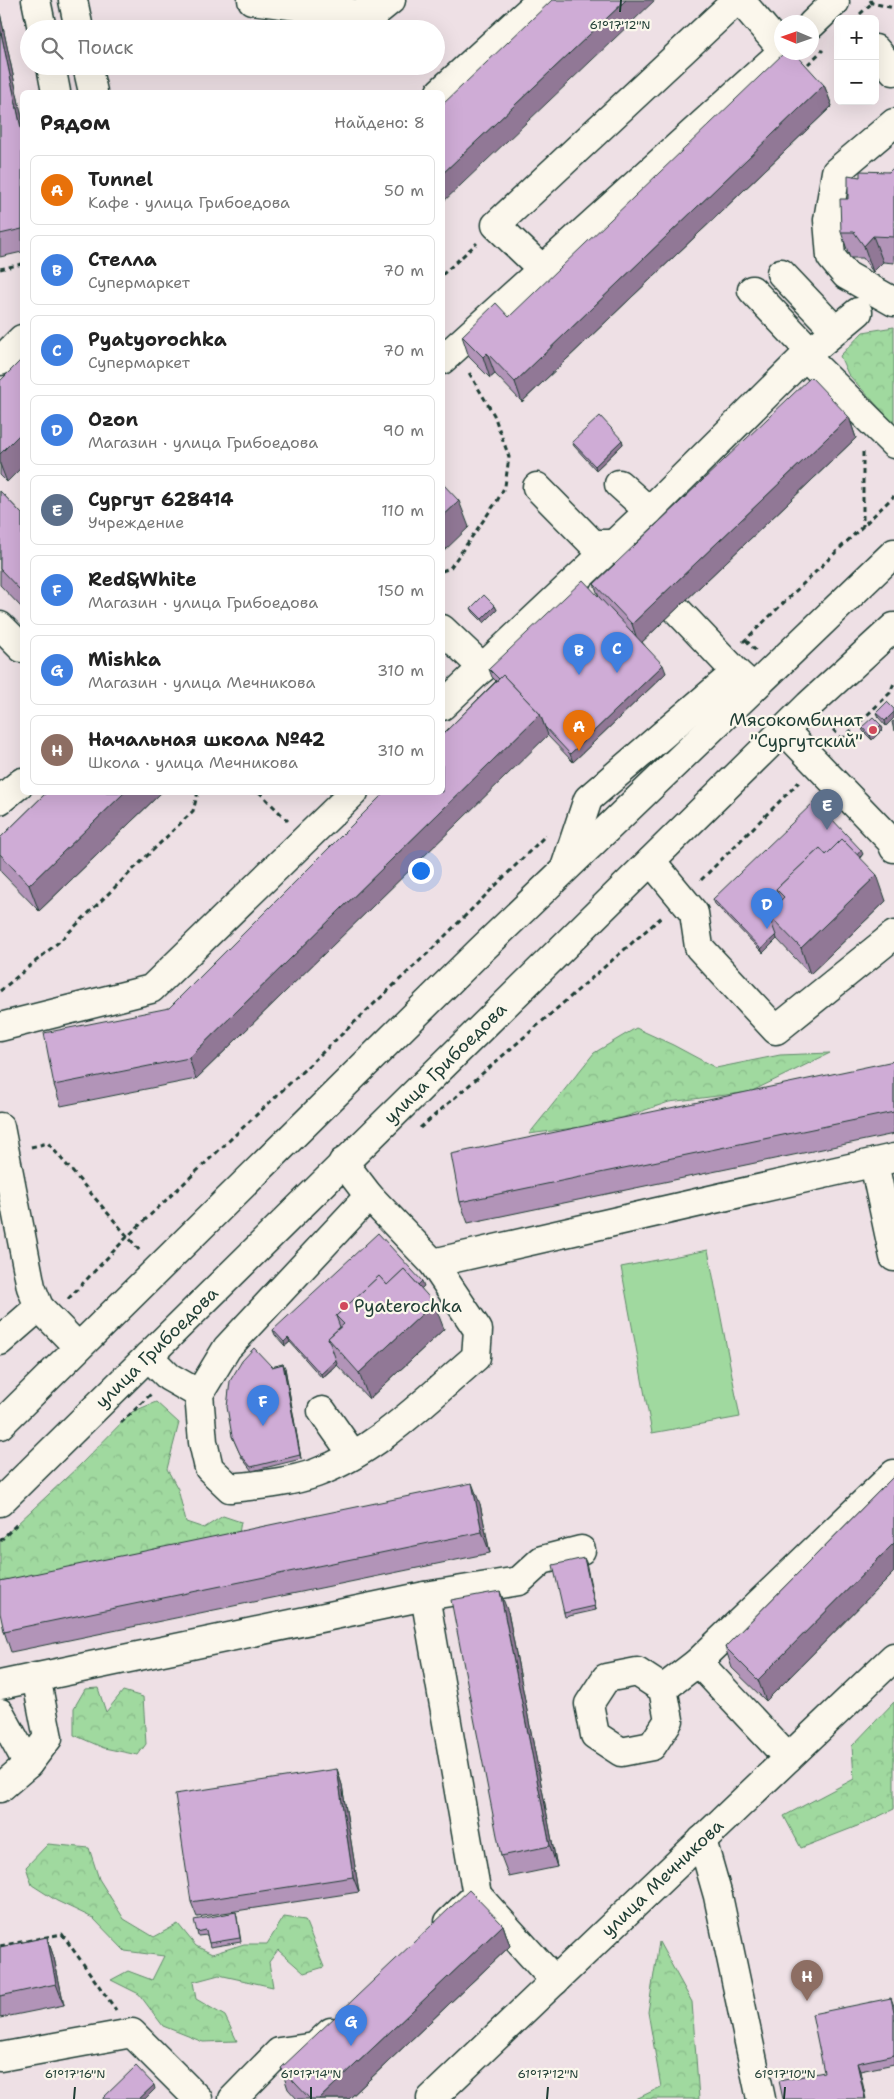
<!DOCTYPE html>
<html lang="ru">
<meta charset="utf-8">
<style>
body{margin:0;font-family:"Shantell Sans",sans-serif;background:#f6f6f6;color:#222}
.controls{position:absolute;right:15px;top:15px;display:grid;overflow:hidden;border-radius:8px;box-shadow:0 5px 20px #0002}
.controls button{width:45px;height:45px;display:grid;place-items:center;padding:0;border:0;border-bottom:1px solid #e0e0e0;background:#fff;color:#222;font:25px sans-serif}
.compass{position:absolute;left:774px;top:15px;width:45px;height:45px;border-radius:50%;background:#fff;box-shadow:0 5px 20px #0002;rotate:272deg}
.you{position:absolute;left:420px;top:870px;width:18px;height:18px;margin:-12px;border:4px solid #fff;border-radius:50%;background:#1a73e8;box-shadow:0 0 0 8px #1a73e833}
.badge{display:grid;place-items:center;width:32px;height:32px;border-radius:50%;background:#d93025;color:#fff;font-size:16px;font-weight:700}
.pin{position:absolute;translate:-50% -41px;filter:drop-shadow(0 1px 2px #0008)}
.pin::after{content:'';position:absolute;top:26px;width:18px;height:15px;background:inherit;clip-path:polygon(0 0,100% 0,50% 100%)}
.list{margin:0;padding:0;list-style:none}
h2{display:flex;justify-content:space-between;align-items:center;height:65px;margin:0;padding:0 20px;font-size:21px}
h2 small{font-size:16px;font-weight:400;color:#767676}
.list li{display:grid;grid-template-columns:32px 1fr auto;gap:15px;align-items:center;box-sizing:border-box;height:70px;margin:0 10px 10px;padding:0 10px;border:1px solid #e0e0e0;border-radius:8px}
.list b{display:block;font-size:19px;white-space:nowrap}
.list p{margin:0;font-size:16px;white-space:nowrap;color:#767676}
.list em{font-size:16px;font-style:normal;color:#767676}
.icon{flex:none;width:28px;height:28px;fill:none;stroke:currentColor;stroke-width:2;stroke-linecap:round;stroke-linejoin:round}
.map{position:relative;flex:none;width:894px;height:2099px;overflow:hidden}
.search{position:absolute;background:#fff;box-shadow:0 5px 20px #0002;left:20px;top:20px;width:425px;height:55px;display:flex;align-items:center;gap:12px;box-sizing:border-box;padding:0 18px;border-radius:28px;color:#767676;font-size:19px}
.panel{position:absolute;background:#fff;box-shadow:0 5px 20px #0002;left:20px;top:90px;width:425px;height:705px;border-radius:8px}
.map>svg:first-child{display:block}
.green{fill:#a0d99f;stroke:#608b6a}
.forest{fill:url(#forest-crowns);stroke:#608b6a}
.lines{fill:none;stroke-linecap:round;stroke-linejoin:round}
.minor-casing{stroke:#1f3d34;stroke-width:31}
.major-casing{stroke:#1f3d34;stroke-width:31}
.path{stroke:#1f3d34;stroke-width:3;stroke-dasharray:5 4;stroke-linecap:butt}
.minor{stroke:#fbf7ec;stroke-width:28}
.major{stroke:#fbf7ec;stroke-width:28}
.wall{fill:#b294b8;stroke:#1f3d34}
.shaded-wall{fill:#917896;stroke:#1f3d34}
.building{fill:#cfacd6;stroke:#1f3d34}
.ticks{fill:none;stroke:#1f3d34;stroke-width:2}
.poi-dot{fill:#d1495b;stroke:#fbf7ec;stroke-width:2}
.labels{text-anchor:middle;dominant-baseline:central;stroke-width:4.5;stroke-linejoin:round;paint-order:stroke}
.poi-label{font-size:18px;fill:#1f3d34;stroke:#fbf7ec;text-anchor:end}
.street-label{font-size:18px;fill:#1f3d34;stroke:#fbf7ec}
.ticks-label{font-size:12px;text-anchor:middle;fill:#1f3d34;stroke:#fbf7ec;stroke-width:4.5;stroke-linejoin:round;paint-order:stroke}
</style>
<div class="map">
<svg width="894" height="2099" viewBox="0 0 894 2099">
<defs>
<pattern id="forest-crowns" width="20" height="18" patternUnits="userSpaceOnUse" patternTransform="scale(1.25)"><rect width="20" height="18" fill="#a0d99f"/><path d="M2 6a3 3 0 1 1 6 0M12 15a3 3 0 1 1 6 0" fill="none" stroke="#89bb8a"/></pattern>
</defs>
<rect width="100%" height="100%" fill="#eee0e5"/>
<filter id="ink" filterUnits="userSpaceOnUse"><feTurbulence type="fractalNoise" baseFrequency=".02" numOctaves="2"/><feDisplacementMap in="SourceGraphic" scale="10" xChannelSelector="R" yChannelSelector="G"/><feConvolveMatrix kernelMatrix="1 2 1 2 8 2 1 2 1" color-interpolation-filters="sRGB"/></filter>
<g filter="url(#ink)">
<polygon class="green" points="708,1250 740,1417 652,1433 621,1267"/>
<g class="forest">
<polygon points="894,327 894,424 848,374 840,356 863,332"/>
<polygon points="636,1028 673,1045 716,1068 780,1055 830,1053 750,1092 669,1102 604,1124 529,1134 594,1053"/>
<polygon points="156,1402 179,1423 167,1469 178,1489 186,1522 204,1528 223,1516 241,1522 237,1544 92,1569 31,1574 0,1584 0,1540 80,1465 132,1412"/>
<polygon points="98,1688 106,1712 123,1691 143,1697 146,1744 138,1755 104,1748 74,1735 74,1708 85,1689"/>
<polygon points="894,1702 894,1809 865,1823 801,1848 784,1816 854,1779 852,1746"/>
<polygon points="48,1844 89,1848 99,1879 124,1919 154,1937 178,1924 196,1946 212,1954 244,1944 267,1944 284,1917 305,1920 324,1967 304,1973 278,1950 269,1962 273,1987 219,1975 193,1982 196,1999 225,2016 237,2041 203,2042 163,2026 139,1994 111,1980 128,1971 152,1980 164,1956 125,1951 93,1918 57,1901 32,1885 26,1867"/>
<polygon points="659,1942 692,2002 699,2099 636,2099 661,2087 648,2012"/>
</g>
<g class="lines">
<defs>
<g id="minor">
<polyline points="36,0 42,29"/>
<polyline points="73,0 79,29"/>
<polyline points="252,0 358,14 375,13 391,0"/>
<polyline points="740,0 782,49"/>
<polyline points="812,24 835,2"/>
<polyline points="875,49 894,71"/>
<polyline points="51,66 56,92"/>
<polyline points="87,66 93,92"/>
<polyline points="440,92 541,0"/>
<polyline points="894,123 836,172 828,220 831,257 846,275 894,302"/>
<polyline points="542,269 496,225 737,0"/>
<polyline points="781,273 835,330"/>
<polyline points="752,290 811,352"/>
<polyline points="805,356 894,444"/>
<polyline points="442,360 782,52"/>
<polyline points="0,361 22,339"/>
<polyline points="619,484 649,511"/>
<polyline points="537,487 593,544 614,544 622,552"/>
<polyline points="676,609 736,672 750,685"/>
<polyline points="0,626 22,648"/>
<polyline points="442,629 483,668"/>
<polyline points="442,706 649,511 805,356 858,312"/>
<polyline points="785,731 891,841 894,848"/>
<polyline points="0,800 22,782"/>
<polyline points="651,861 694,913 699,947 776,1030 894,935"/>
<polyline points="565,868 588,799 736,672"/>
<polyline points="0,1027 151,989 354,792"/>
<polyline points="0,1127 31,1287 39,1307 78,1347"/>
<polyline points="343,1162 369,1196"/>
<polyline points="874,1163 894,1257"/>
<path d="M369 1196 433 1263 478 1330 476 1357C427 1399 378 1450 316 1473 288 1483 259 1485 230 1488L209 1468 203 1442 199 1394 227 1348Z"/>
<polyline points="433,1263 894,1158"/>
<polyline points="0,1341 39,1307"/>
<polyline points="148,1356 169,1377 199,1394"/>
<polyline points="322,1411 353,1455"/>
<polyline points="425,1596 477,1895 449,1922"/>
<polyline points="698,1662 788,1758"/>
<polygon points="637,1672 663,1689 669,1720 652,1746 621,1752 595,1735 589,1704 606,1678"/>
<polyline points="0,1685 425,1596 519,1581 542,1560 581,1550"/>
<polyline points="663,1689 698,1662 894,1474"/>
<polyline points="0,1713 28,1764 0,1788"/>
<polyline points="28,1764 48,1738 36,1677"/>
<polyline points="702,1840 718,1896 761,2099"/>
<polyline points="477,1895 555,1981"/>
<polyline points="0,2057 132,2033 198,2099"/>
<polyline points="233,2099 279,2052 315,2047 331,2032"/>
<path id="s1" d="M431 2099 894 1657"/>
</g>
<g id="major">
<polyline points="0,1425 480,951 894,553"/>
<path id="s2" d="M0 1502 809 705 894 627"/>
</g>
</defs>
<use href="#minor" class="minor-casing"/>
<use href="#major" class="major-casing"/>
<g class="path">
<polyline points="870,0 872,3 894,8"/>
<polyline points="860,14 872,3"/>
<polyline points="808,64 823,50"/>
<polyline points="0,269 22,264"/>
<polyline points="442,275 477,243"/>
<polyline points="863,452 863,526"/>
<polyline points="442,571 450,568 497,501 505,486 509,457 494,415 468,371"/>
<polyline points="746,640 756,651"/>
<polyline points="743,642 894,496"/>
<polyline points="827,723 842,739"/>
<polyline points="835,746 890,693 894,683"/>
<polyline points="259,792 288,821"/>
<polyline points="701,880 799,782"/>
<polyline points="0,991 60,941 193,811 198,792"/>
<polyline points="420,1128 664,915"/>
<polyline points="31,1147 48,1143 140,1251"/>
<polyline points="68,1299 127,1237 430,951 546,835"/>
<polyline points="121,1423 151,1394"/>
<polyline points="0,1541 18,1523"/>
<polyline points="0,1946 62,1934 116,2010"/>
</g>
<use href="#minor" class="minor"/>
<use href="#major" class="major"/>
</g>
<g class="wall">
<polygon points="0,13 22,118 22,252 0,257"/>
<polygon points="824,85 832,106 522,402 495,374 490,378 469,357 462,336 509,317"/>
<polygon points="894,167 894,263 883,262 873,272 863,258 850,258 841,232 848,199 860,177 889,172"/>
<polygon points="22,359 22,467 7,482 0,475 0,381"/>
<polygon points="849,417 856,438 642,642 666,673 573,762 547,735 196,1079 61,1106 54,1085 169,1008 496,681 492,677 489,669 599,597 594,584"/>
<polygon points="622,440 623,444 596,470 574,446 572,442"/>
<polygon points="0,491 22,514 22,608 0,585"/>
<polygon points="495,606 497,610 484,623 473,612 471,608"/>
<polygon points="887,702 886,726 878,717 876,713"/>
<polygon points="862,727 883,729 872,740 863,731"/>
<polygon points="47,792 162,792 39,911 1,872 0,868 0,838"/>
<polygon points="863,854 860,858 886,901 810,974 777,939 763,953 715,904 713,899"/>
<polygon points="894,1061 894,1134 468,1223 460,1202"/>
<polygon points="424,1286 421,1288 444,1329 369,1399 337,1365 322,1378 290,1342 285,1346 275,1335 273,1330"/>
<polygon points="283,1364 285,1368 301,1459 252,1471 242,1458 232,1436 272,1367"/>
<polygon points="894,1476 894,1572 766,1701 732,1668 725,1647"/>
<polygon points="480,1504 490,1553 11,1652 4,1631"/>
<polygon points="584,1558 596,1610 565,1617 564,1613"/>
<polygon points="508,1612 557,1867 509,1877 501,1856"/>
<polygon points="337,1769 342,1785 359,1892 197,1917 191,1902"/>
<polygon points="236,1912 237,1917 241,1942 210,1947 207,1935 198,1936 197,1932"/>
<polygon points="503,1925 510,1946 349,2099 297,2099 288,2089 281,2068"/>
<polygon points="47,1937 54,1958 64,2005 0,2018 0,1947"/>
<polygon points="891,1998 894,2006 894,2064 860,2071 824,2072"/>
</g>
<g class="shaded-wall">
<polygon points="626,0 655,0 442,203 442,174"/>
<polygon points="0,13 22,118 22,133 0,28"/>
<polygon points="824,85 832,106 522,402 515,382"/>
<polygon points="873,236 883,262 873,272 864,246"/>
<polygon points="487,353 495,374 490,378 483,357"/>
<polygon points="849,417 856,438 639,645 632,624"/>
<polygon points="22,432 22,467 7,482 0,464 0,454"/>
<polygon points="622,440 623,444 596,470 595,466"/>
<polygon points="459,501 469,527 442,553 442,517"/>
<polygon points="495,606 497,610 484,623 482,619"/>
<polygon points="663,665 666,673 573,762 570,754"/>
<polygon points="894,712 894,718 886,726 885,721"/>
<polygon points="540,714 548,735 196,1079 189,1058"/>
<polygon points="881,725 883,729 872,740 870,736"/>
<polygon points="125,792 162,792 39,911 29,885"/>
<polygon points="861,850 863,854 836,881 834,877"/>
<polygon points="877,875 886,901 810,974 801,948"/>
<polygon points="776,935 777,939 763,953 761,949"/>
<polygon points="422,1281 424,1286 396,1311 395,1307"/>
<polygon points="434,1303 444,1329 369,1399 359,1373"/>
<polygon points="288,1338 290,1342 285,1346 284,1342"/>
<polygon points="336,1360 337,1364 322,1378 321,1374"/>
<polygon points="283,1364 285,1368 301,1459 300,1455"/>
<polygon points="472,1483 480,1504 490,1553 482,1532"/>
<polygon points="894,1543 894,1572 766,1701 758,1680"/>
<polygon points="584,1558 586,1562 596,1610 595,1606"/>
<polygon points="500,1591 508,1612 557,1867 550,1846"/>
<polygon points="337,1769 342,1785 359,1892 353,1877"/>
<polygon points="503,1925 510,1946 349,2099 319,2099"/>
<polygon points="47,1937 54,1958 64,2005 56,1984"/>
<polygon points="857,2063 860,2071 866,2099 865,2099"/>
<polygon points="154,2085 155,2089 145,2099 139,2099"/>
</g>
<g class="building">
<polygon points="552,0 626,0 442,174 442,105"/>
<polygon points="0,28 22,133 22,229 0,234"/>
<polygon points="785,52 794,52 824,85 515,382 487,353 483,357 462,336 496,303 509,317"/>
<polygon points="894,167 894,237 873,236 864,246 854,232 841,232 840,199 848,199 848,175 860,177 860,171 889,172"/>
<polygon points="22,359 22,432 0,454 0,381"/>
<polygon points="811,377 849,417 632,624 594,584"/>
<polygon points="600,416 622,440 595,466 572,442"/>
<polygon points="442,483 459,501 442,517"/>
<polygon points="0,491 22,514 22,592 0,569"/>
<polygon points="583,580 663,665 570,754 545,727 540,714 503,675 499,679 489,669"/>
<polygon points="484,595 495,606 482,619 471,608"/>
<polygon points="503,675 540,714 189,1058 54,1085 44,1033 169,1008 385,792 442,792 442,735"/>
<polygon points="887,702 894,709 894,712 885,721 876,713"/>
<polygon points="873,717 881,725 870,736 862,727"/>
<polygon points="894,721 894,731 892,722"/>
<polygon points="47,792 125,792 29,885 0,854 0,838"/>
<polygon points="815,801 861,850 857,855 842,839 826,855 820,848 776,889 781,901 768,914 776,935 761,949 713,899"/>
<polygon points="842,839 877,875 801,948 768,914 784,897 776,889 820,848 826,855"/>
<polygon points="894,1061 894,1112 460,1202 451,1154"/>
<polygon points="378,1233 422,1281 418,1285 404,1269 387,1285 379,1276 336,1316 340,1327 328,1338 336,1360 321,1374 288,1338 284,1342 273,1330"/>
<polygon points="404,1269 434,1303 359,1373 328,1338 344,1324 336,1316 379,1276 387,1285"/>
<polygon points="254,1348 272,1367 283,1364 300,1455 251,1467 240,1454 232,1436 227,1407 230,1381 242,1361"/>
<polygon points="894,1476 894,1543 758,1680 725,1647"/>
<polygon points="472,1483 482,1532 4,1631 0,1613 0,1581"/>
<polygon points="584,1558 595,1606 564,1613 553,1565"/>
<polygon points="500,1591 550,1846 501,1856 451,1600"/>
<polygon points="337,1769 353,1877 191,1902 175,1794"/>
<polygon points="469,1890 503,1925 319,2099 310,2099 281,2068"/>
<polygon points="236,1912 240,1938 209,1943 206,1930 197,1932 194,1920"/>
<polygon points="47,1937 56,1984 0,1996 0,1947"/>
<polygon points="891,1998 894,2012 894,2055 857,2063 865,2099 783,2099 779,2081 824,2072 812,2014"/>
<polygon points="136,2066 154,2085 139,2099 103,2099 103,2098"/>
</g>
</g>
<path class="ticks" d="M620 12 621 0M74 2099 75 2087M311 2099V2087M547 2099 548 2087M784 2099 785 2087"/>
<g class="poi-dot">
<circle cx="873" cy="730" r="5"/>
<circle cx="344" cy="1306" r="5"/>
</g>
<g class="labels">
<g class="poi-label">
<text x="863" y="720">Мясокомбинат<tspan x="863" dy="21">"Сургутский"</tspan></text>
<text x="354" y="1306" text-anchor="start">Pyaterochka</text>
</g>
<g class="street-label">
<text stroke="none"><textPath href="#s2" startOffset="625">улица Грибоедова</textPath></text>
<text stroke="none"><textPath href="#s2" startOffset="220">улица Грибоедова</textPath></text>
<text stroke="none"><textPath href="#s1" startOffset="320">улица Мечникова</textPath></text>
</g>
</g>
<g class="ticks-label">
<text x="620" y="29">61°17'12"N</text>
<text x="75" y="2078">61°17'16"N</text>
<text x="311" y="2078">61°17'14"N</text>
<text x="548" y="2078">61°17'12"N</text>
<text x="785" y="2078">61°17'10"N</text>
</g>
</svg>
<div class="controls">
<button>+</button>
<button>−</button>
</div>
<svg class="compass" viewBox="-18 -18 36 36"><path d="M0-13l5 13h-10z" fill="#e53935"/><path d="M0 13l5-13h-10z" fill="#767676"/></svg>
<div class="you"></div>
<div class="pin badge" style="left:579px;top:751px;background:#e8710a">A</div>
<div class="pin badge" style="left:579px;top:675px;background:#3f7fe0">B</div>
<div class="pin badge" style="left:617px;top:673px;background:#3f7fe0">C</div>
<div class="pin badge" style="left:767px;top:929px;background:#3f7fe0">D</div>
<div class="pin badge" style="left:827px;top:830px;background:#5c6f8a">E</div>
<div class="pin badge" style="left:263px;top:1426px;background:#3f7fe0">F</div>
<div class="pin badge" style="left:351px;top:2046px;background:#3f7fe0">G</div>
<div class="pin badge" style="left:807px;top:2001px;background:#8d6e63">H</div>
<div class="search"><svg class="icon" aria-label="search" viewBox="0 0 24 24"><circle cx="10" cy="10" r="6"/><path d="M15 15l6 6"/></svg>Поиск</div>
<section class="panel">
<h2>Рядом<small>Найдено: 8</small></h2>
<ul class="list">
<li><span class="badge" style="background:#e8710a">A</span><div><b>Tunnel</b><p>Кафе · улица Грибоедова</p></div><em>50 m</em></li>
<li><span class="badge" style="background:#3f7fe0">B</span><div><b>Стелла</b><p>Супермаркет</p></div><em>70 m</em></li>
<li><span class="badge" style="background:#3f7fe0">C</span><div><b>Pyatyorochka</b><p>Супермаркет</p></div><em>70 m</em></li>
<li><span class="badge" style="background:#3f7fe0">D</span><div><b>Ozon</b><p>Магазин · улица Грибоедова</p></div><em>90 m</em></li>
<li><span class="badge" style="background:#5c6f8a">E</span><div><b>Сургут 628414</b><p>Учреждение</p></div><em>110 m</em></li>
<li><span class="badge" style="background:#3f7fe0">F</span><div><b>Red&amp;White</b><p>Магазин · улица Грибоедова</p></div><em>150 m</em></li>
<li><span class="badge" style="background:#3f7fe0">G</span><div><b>Mishka</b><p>Магазин · улица Мечникова</p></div><em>310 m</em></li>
<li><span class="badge" style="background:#8d6e63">H</span><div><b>Начальная школа №42</b><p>Школа · улица Мечникова</p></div><em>310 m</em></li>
</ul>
</section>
</div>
